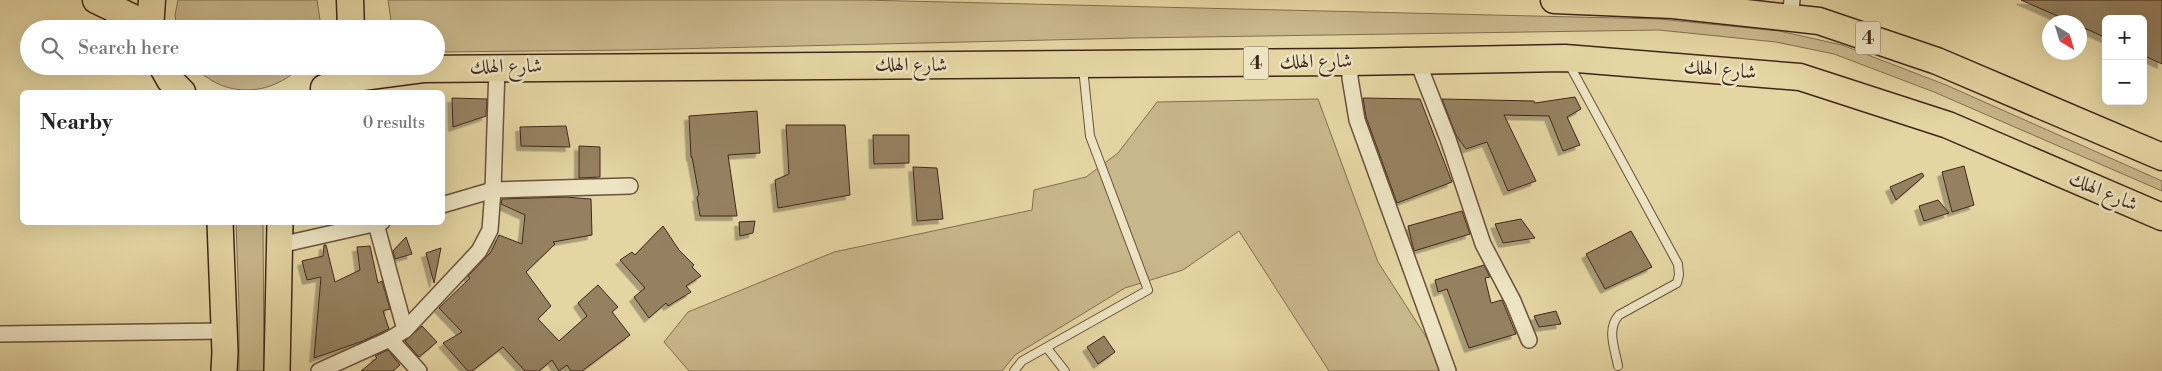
<!DOCTYPE html>
<meta charset="utf-8">
<style>
body{margin:0;font-family:"Libre Bodoni",Amiri,serif;background:#f6f6f6;color:#222}
.controls{position:absolute;right:15px;top:15px;display:grid;overflow:hidden;border-radius:8px;box-shadow:0 5px 20px #0002}
.controls button{width:45px;height:45px;display:grid;place-items:center;padding:0;border:0;border-bottom:1px solid #e0e0e0;background:#fff;color:#222;font:25px sans-serif}
.compass{position:absolute;left:2042px;top:15px;width:45px;height:45px;border-radius:50%;background:#fff;box-shadow:0 5px 20px #0002;rotate:142deg}
.list{margin:0;padding:0;list-style:none}
h2{display:flex;justify-content:space-between;align-items:center;height:65px;margin:0;padding:0 20px;font-size:21px}
h2 small{font-size:16px;font-weight:400;color:#767676}
.icon{flex:none;width:28px;height:28px;fill:none;stroke:currentColor;stroke-width:2;stroke-linecap:round;stroke-linejoin:round}
.map{position:relative;flex:none;width:2162px;height:371px;overflow:hidden}
.search{position:absolute;background:#fff;box-shadow:0 5px 20px #0002;left:20px;top:20px;width:425px;height:55px;display:flex;align-items:center;gap:12px;box-sizing:border-box;padding:0 18px;border-radius:28px;color:#767676;font-size:19px}
.panel{position:absolute;background:#fff;box-shadow:0 5px 20px #0002;left:20px;top:90px;width:425px;height:135px;border-radius:8px}
.map>svg:first-child{display:block}
.green{fill:#c8b78b;stroke:#846e52}
.building{fill:#958161;stroke:#40261a;filter:url(#shadow)}
.lines{fill:none;stroke-linecap:round;stroke-linejoin:round}
.service-casing{stroke:#69523c;stroke-width:10}
.minor-casing{stroke:#69523c;stroke-width:18}
.primary-casing{stroke:#40261a;stroke-width:28}
.trunk-casing{stroke:#40261a;stroke-width:29}
.service{stroke:#ede4c3;stroke-width:8}
.minor{stroke:#ede4c3;stroke-width:15}
.primary{stroke:#e4d5a2;stroke-width:25}
.trunk{stroke:#e4d5a2;stroke-width:26}
.labels{text-anchor:middle;dominant-baseline:central;stroke-width:5;stroke-linejoin:round;paint-order:stroke}
.shield{fill:#ede4c3;stroke:#745f4d;stroke-width:1}
.shield-label{font-size:19px;font-weight:bold;fill:#40261a}
.street-label{font-size:20px;fill:#40261a;stroke:#ede4c3}
</style>
<div class="map">
<svg width="2162" height="371" viewBox="0 0 2162 371">
<defs>
<filter id="shadow"><feDropShadow dx="-4.5" dy="4.5" stdDeviation="0" flood-color="#0004"/></filter>
</defs>
<rect width="100%" height="100%" fill="#e4d5a2"/>
<filter id="stains"><feTurbulence type="fractalNoise" baseFrequency=".004" numOctaves="4"/><feColorMatrix values="0 0 0 0 .2 0 0 0 0 .09 0 0 0 0 .02 0 0 0 .5 -.17"/></filter>
<radialGradient id="worn" r=".72"><stop offset=".6" stop-color="#630" stop-opacity="0"/><stop offset="1" stop-color="#630" stop-opacity=".3"/></radialGradient>
<g class="green">
<polygon points="178,0 317,0 320,20 319,29 177,29 175,15"/>
<polygon points="388,0 862,0 1659,19 1779,31 1842,45 1946,85 2162,181 2162,191 1934,92 1834,54 1776,42 1659,30 1132,38 631,50 436,52 436,29 389,29 391,21"/>
<path d="M194 66H301C271 97 224 99 194 66Z"/>
<polygon points="1318,99 1378,262 1448,371 1329,371 1239,231 1183,270 1125,288 1015,355 1002,371 689,371 664,342 688,312 834,252 1032,210 1034,190 1086,177 1118,153 1157,102"/>
<polygon points="236,223 263,223 264,371 239,371 239,305"/>
</g>
<g class="building">
<polygon points="2021,0 2162,0 2162,64 2143,55 2143,19 2106,19 2106,38 2080,26 2080,22 2071,22"/>
<polygon points="1575,97 1581,109 1567,117 1580,145 1563,151 1549,116 1504,115 1536,181 1508,191 1487,142 1466,149 1456,135 1442,99 1534,101 1535,103"/>
<polygon points="452,98 487,99 486,116 453,127"/>
<polygon points="1363,98 1420,99 1452,182 1397,203 1366,117"/>
<polygon points="757,111 760,153 728,155 737,216 700,216 697,197 699,195 692,157 691,157 689,116"/>
<polygon points="786,125 845,125 850,195 778,208 775,180 789,174"/>
<polygon points="566,126 570,147 521,146 520,127"/>
<polygon points="873,135 909,135 909,163 874,164"/>
<polygon points="579,146 600,147 600,177 579,178"/>
<polygon points="1964,166 1974,205 1952,212 1942,172"/>
<polygon points="913,167 937,168 943,219 917,221"/>
<polygon points="1922,173 1924,176 1896,200 1890,187"/>
<polygon points="565,197 591,199 592,235 553,242 555,244 526,272 551,306 538,319 559,341 587,316 578,303 598,285 618,307 612,312 630,335 582,371 571,371 567,365 559,371 552,360 539,371 525,371 503,347 472,371 468,371 443,343 462,332 439,308 470,278 468,276 491,252 499,235 522,244 525,215 501,204 502,199"/>
<polygon points="1938,200 1949,213 1924,221 1919,206"/>
<polygon points="1462,211 1470,234 1414,251 1408,226"/>
<polygon points="1521,219 1535,238 1503,243 1495,224"/>
<polygon points="755,221 753,233 740,236 739,222"/>
<polygon points="663,226 679,250 694,265 692,267 701,276 686,286 691,292 668,306 666,303 649,318 634,297 645,288 620,260 632,252 635,255"/>
<polygon points="1631,231 1652,267 1605,289 1586,254"/>
<polygon points="406,237 412,254 395,259 393,251"/>
<polygon points="324,245 326,245 335,282 360,270 357,247 370,246 378,283 382,281 390,309 383,311 389,329 363,341 314,358 321,277 307,280 302,261 323,256"/>
<polygon points="441,248 434,283 426,253"/>
<polygon points="1484,265 1490,277 1485,278 1491,303 1502,300 1516,334 1469,348 1447,289 1438,292 1435,280"/>
<polygon points="1556,311 1561,324 1539,327 1534,316"/>
<polygon points="422,326 437,342 419,357 405,341"/>
<polygon points="1104,336 1115,352 1098,364 1087,347"/>
<polygon points="388,350 400,365 393,371 361,371 377,358 375,356"/>
</g>
<g class="lines">
<defs>
<g id="service">
<path d="M1569 64 1678 264 1679 275 1677 283 1619 315C1606 329 1615 349 1618 366"/>
<polyline points="1047,348 1065,371"/>
<polyline points="1014,371 1022,361 1148,290 1090,136 1083,68"/>
</g>
<g id="minor">
<polyline points="1790,18 1792,0"/>
<polyline points="1417,60 1448,139 1483,244 1513,301 1529,340"/>
<polyline points="1350,62 1350,78 1357,120 1448,371"/>
<polyline points="442,205 493,190 630,186"/>
<polyline points="376,224 405,330"/>
<polyline points="280,245 382,222"/>
<polyline points="0,334 224,331"/>
<polyline points="390,339 405,330 479,251 490,230 493,190 497,67"/>
<polyline points="319,371 390,339 419,371"/>
</g>
<g id="primary">
<polyline points="220,222 225,352 224,371"/>
<polyline points="277,371 280,222"/>
</g>
<g id="trunk">
<polyline points="96,0 150,26"/>
<polyline points="350,0 351,29"/>
<polyline points="1554,0 1673,5 1819,21 1937,61 2162,157"/>
<polyline points="150,29 152,0"/>
<polyline points="162,66 170,80 182,92"/>
<polyline points="324,88 362,77 423,69 1350,62 1565,58 1800,77 1948,125 2162,217"/>
</g>
</defs>
<use href="#service" class="service-casing"/>
<use href="#minor" class="minor-casing"/>
<use href="#primary" class="primary-casing"/>
<use href="#trunk" class="trunk-casing"/>
<use href="#service" class="service"/>
<use href="#minor" class="minor"/>
<use href="#primary" class="primary"/>
<use href="#trunk" class="trunk"/>
</g>
<g class="labels">
<g class="shield">
<rect x="1855.5" y="21.5" width="25" height="33" rx="4"/>
<rect x="1243.5" y="46.5" width="25" height="33" rx="4"/>
</g>
<g class="shield-label">
<text x="1868" y="38">4</text>
<text x="1256" y="63">4</text>
</g>
<g class="street-label">
<text transform="translate(1316 62) rotate(-1)">شارع الهلك</text>
<text x="911" y="65">شارع الهلك</text>
<text transform="translate(506 67) rotate(-1)">شارع الهلك</text>
<text transform="translate(1720 70) rotate(5)">شارع الهلك</text>
<text transform="translate(2103 192) rotate(23)">شارع الهلك</text>
</g>
</g>
<rect width="100%" height="100%" filter="url(#stains)"/>
<rect width="100%" height="100%" fill="url(#worn)"/>
</svg>
<div class="controls">
<button>+</button>
<button>−</button>
</div>
<svg class="compass" viewBox="-18 -18 36 36"><path d="M0-13l5 13h-10z" fill="#e53935"/><path d="M0 13l5-13h-10z" fill="#767676"/></svg>
<div class="search"><svg class="icon" aria-label="search" viewBox="0 0 24 24"><circle cx="10" cy="10" r="6"/><path d="M15 15l6 6"/></svg>Search here</div>
<section class="panel">
<h2>Nearby<small>0 results</small></h2>
<ul class="list">
</ul>
</section>
</div>
